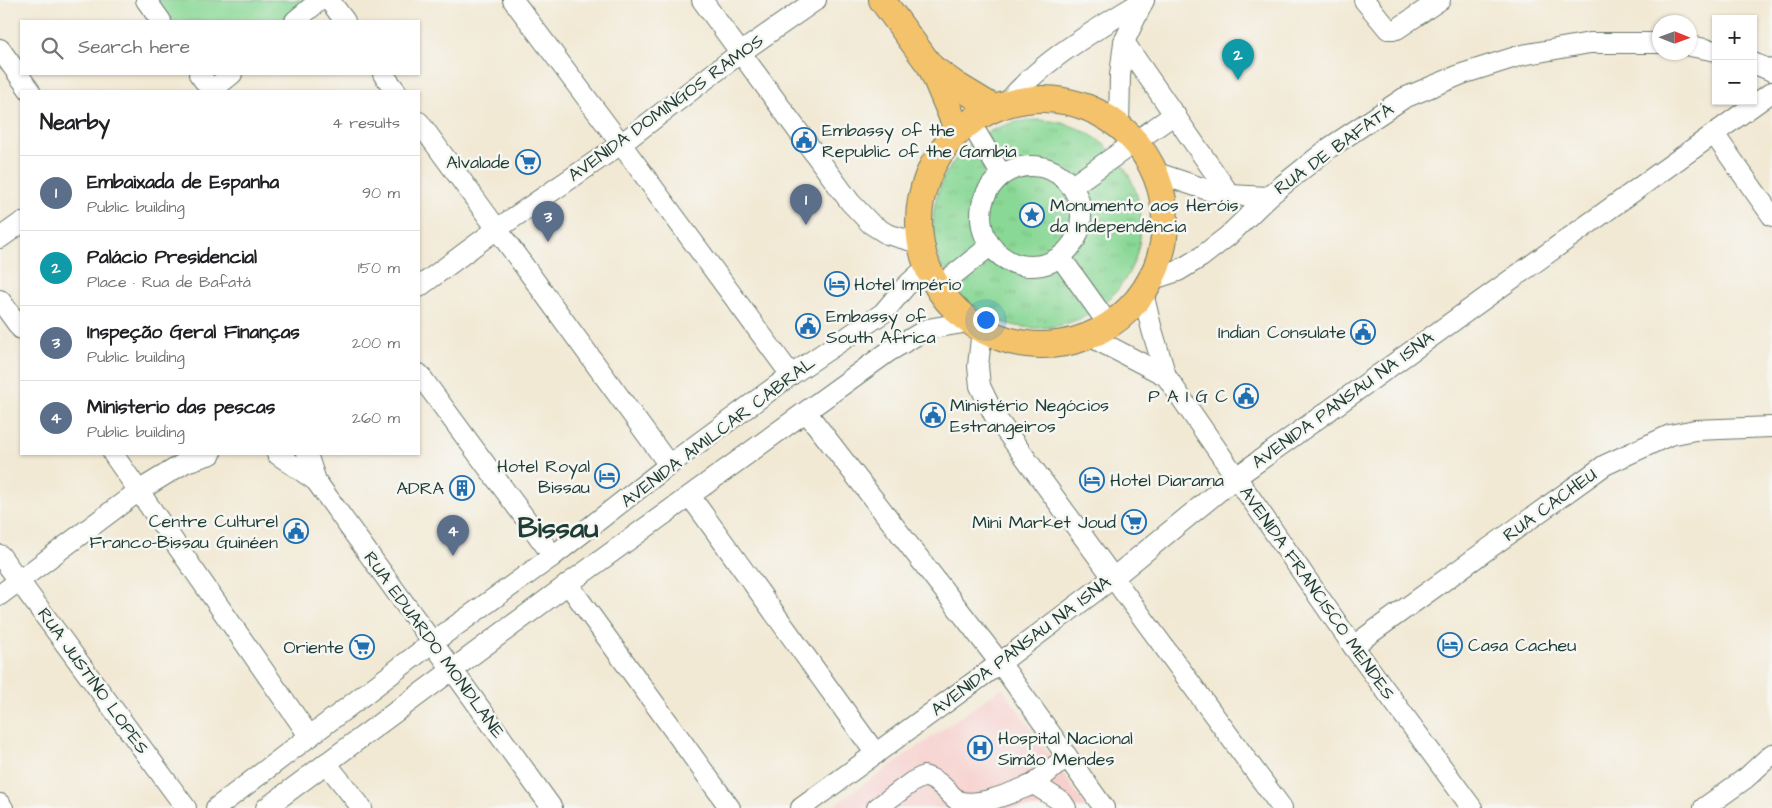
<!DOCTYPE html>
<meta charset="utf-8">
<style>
body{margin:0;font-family:"Architects Daughter",sans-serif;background:#f2f2f2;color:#202124}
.controls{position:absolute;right:15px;top:15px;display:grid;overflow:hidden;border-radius:0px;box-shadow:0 1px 4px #0004}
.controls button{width:45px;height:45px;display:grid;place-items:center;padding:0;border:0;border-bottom:1px solid #e0e0e0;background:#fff;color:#202124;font:25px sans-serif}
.compass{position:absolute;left:1652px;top:15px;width:45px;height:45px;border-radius:50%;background:#fff;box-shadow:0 1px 4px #0004;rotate:91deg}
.you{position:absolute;left:985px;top:319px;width:18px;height:18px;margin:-12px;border:4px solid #fff;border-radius:50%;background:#1a73e8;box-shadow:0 0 0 8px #1a73e833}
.badge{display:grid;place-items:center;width:32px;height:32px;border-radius:50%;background:#1f6fb2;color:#fff;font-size:16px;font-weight:700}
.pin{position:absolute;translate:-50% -41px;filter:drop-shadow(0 1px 2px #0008)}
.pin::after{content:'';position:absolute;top:26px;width:18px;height:15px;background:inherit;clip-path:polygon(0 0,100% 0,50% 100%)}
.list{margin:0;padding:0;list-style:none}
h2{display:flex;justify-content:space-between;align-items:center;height:65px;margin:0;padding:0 20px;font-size:21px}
h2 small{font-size:16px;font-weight:400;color:#757577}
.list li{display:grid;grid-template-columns:32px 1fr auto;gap:15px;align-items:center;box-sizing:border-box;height:75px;padding:0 20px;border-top:1px solid #e0e0e0}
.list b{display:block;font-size:19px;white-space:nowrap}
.list p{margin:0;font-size:16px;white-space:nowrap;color:#757577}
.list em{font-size:16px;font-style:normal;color:#757577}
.icon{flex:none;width:28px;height:28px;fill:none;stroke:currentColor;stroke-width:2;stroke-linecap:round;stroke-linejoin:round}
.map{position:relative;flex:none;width:1772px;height:808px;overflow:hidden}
.search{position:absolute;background:#fff;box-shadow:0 1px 4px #0004;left:20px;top:20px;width:400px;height:55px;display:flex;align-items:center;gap:12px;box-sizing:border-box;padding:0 18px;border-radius:0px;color:#757577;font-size:19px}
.panel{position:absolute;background:#fff;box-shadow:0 1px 4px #0004;left:20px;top:90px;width:400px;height:365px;border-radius:0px}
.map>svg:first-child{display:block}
.built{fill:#f7d0ce}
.grass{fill:url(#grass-tufts);stroke:#548a65}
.garden{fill:#8ad896;stroke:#548a65}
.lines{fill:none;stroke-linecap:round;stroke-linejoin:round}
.minor-casing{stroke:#69796c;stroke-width:22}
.major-casing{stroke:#69796c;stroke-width:28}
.minor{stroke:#fff;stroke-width:20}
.major{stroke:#f4c26a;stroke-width:26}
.labels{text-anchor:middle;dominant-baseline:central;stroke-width:5;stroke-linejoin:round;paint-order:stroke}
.street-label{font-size:18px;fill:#1f3d34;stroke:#f6f6f2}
.poi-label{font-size:18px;fill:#1f3d34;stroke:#f6f6f2;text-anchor:start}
.town-label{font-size:28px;font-weight:bold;fill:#1f3d34;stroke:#f6f6f2}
</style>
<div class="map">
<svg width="1772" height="808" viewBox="0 0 1772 808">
<defs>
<pattern id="grass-tufts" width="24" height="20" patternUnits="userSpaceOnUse" patternTransform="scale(1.25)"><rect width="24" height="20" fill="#8ad896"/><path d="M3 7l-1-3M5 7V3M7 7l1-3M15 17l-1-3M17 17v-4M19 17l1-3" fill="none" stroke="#77ba82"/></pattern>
</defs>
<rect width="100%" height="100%" fill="#f6f6f2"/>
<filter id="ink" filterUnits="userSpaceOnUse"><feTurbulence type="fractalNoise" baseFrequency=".02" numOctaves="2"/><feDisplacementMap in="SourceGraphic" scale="10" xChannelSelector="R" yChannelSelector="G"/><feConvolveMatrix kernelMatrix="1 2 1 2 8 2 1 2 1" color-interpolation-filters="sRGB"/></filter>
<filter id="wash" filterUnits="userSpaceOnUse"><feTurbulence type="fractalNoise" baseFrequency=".0096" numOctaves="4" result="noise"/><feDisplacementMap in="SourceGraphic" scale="20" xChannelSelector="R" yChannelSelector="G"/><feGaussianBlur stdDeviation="1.12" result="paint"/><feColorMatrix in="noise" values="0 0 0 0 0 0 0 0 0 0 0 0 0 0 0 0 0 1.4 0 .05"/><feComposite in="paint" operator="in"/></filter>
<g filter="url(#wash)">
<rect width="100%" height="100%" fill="#f2e9d4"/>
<polygon class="built" points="1002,688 1087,808 830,808"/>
<circle class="grass" cx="1037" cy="224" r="104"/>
<polygon class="garden" points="148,0 331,0 302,21 164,21"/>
</g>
<g filter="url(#ink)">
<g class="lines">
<defs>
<g id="minor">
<polyline points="146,0 161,21"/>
<polyline points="329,0 345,21"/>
<polyline points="513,0 621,144 791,375"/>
<polyline points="702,0 850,202 871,224 887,234 922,244"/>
<polyline points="1364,0 1388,29 1397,29 1440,0"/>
<polyline points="295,21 320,0"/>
<polyline points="1124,42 1230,195"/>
<polyline points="1690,46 1716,51"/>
<polyline points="0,49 30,91"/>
<polyline points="1753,63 1772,71"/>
<polyline points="199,74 212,91"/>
<polyline points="383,74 396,91"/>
<polyline points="211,91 232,74"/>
<path d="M1007 103C1043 59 1096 30 1144 0"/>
<polyline points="419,122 669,465"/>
<polyline points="970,122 1001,174"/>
<polyline points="1119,126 1120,75 1124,42 1144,0"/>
<polyline points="1714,134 1772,216"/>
<circle cx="1031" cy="216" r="50"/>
<polyline points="1154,172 1208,190 1230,195 1268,197"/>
<polyline points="1072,186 1175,114"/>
<polyline points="0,238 21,223"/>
<polyline points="1061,258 1109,325"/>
<polyline points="1150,280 1178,271 1201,257 1228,236 1268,197 1329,148 1404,98 1462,74 1522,55 1590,43 1660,43"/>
<polyline points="419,287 497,229 621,144 740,53 816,0"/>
<polyline points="937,288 990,246"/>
<polyline points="1143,293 1152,330 1166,376 1353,646 1472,808"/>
<polyline points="0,300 21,329"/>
<polyline points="982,329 978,366 980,386 994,415 1282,808"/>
<polyline points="1089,336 1166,376"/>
<polyline points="419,374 553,556"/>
<polyline points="807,413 1000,663 1104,808"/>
<polyline points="113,454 310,737"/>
<polyline points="277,454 316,481 552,808"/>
<polyline points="307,454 316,481"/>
<polyline points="690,496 876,754"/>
<polyline points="0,555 186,808"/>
<polyline points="568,584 730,808"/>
<polyline points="0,595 140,490 186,462 211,454"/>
<polyline points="1353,646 1605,465 1670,435 1695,430 1772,427"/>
<polyline points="326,763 362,808"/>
<polyline points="1034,784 1067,756"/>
<polyline points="0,804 3,808"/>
<polyline points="216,808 433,642 553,556 669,465 791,375 883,313 906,286 927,267"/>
<polyline points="266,808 568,584 888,352 927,329 969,322"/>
<polyline points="801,808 1000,663 1113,578 1235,478 1772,92"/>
<path d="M877 808 912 782 924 776C943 782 944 790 958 801 979 808 1013 792 1034 784L1062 802 1066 808"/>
<polyline points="1704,808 1746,778 1772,754"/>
</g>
<g id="major">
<polyline points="882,0 931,67 958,131"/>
<polyline points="931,67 956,85 994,108"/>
<circle cx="1042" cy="222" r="123"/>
</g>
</defs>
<use href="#minor" class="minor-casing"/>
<use href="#major" class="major-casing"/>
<use href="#minor" class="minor"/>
<use href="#major" class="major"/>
</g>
</g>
<defs>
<symbol id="civic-ring" viewBox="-11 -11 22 22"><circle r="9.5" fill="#f6f6f2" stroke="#1f6fb2" stroke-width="1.5"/><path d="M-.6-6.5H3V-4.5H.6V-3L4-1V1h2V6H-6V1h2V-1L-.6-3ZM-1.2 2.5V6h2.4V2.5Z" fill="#1f6fb2"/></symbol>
<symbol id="supermarket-ring" viewBox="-11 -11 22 22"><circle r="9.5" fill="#f6f6f2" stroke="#1f6fb2" stroke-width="1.5"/><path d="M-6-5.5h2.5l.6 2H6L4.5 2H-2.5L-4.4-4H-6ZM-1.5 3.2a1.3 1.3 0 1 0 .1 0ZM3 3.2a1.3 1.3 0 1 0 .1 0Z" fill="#1f6fb2"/></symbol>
<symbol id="sight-ring" viewBox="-11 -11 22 22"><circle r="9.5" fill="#f6f6f2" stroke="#1f6fb2" stroke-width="1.5"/><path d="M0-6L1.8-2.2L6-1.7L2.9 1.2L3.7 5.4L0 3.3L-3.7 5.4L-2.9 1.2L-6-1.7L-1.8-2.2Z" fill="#1f6fb2"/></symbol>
<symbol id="hotel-ring" viewBox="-11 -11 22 22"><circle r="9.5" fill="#f6f6f2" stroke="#1f6fb2" stroke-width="1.5"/><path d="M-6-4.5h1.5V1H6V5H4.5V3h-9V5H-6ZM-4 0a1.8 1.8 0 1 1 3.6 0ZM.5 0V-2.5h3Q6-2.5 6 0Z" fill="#1f6fb2"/></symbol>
<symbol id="building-ring" viewBox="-11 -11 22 22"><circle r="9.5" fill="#f6f6f2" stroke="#1f6fb2" stroke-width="1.5"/><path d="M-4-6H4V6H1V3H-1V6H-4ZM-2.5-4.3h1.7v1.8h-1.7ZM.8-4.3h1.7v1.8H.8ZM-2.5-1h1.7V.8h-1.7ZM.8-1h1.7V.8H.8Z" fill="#1f6fb2"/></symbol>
<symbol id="hospital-ring" viewBox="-11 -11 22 22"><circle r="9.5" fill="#f6f6f2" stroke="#1f6fb2" stroke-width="1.5"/><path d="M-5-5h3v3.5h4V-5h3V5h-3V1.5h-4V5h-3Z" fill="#1f6fb2"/></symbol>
</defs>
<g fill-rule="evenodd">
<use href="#civic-ring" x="790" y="126" width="28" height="28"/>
<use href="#supermarket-ring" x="514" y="148" width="28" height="28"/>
<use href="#sight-ring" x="1018" y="201" width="28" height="28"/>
<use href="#hotel-ring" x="823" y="270" width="28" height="28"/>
<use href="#civic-ring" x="794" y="312" width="28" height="28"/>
<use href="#civic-ring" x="1349" y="318" width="28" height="28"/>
<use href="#civic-ring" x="1232" y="382" width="28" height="28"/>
<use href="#civic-ring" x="919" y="401" width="28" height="28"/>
<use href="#hotel-ring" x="593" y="462" width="28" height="28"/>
<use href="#hotel-ring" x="1078" y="466" width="28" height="28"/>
<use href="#building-ring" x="448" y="474" width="28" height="28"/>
<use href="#supermarket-ring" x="1120" y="508" width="28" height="28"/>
<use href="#civic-ring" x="282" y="517" width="28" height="28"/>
<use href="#hotel-ring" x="1436" y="631" width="28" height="28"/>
<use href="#supermarket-ring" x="348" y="633" width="28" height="28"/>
<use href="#hospital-ring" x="966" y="734" width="28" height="28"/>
</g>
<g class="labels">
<g class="street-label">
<text transform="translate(666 108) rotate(-36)">AVENIDA DOMINGOS RAMOS</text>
<text transform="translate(1334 149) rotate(-36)">RUA DE BAFATÁ</text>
<text transform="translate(1343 400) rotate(-36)">AVENIDA PANSAU NA ISNA</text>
<text transform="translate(718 432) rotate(-37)">AVENIDA AMILCAR CABRAL</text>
<text transform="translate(1550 505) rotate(-36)">RUA CACHEU</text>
<text transform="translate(1317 593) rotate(55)">AVENIDA FRANCISCO MENDES</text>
<text transform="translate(434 645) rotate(54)">RUA EDUARDO MONDLANE</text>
<text transform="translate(1021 646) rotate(-37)">AVENIDA PANSAU NA ISNA</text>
<text transform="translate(93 681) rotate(54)">RUA JUSTINO LOPES</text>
</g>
<g class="poi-label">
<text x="822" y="130">Embassy of the<tspan x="822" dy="21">Republic of the Gambia</tspan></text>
<text x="510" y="162" text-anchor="end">Alvalade</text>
<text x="1050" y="205">Monumento aos Heróis<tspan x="1050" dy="21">da Independência</tspan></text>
<text x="854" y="284">Hotel Império</text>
<text x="826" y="316">Embassy of<tspan x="826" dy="21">South Africa</tspan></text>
<text x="1346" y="332" text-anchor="end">Indian Consulate</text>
<text x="1228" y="396" text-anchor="end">P A I G C</text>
<text x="950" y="405">Ministério Negócios<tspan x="950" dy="21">Estrangeiros</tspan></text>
<text x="590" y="466" text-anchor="end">Hotel Royal<tspan x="590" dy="21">Bissau</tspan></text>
<text x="1110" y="480">Hotel Diarama</text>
<text x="444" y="488" text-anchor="end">ADRA</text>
<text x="278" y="521" text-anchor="end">Centre Culturel<tspan x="278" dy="21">Franco-Bissau Guinéen</tspan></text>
<text x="1116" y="522" text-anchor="end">Mini Market Joud</text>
<text x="1468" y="645">Casa Cacheu</text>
<text x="344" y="647" text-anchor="end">Oriente</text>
<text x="998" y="738">Hospital Nacional<tspan x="998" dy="21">Simão Mendes</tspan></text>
</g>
<g class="town-label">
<text x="558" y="528">Bissau</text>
</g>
</g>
</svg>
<div class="controls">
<button>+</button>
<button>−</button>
</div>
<svg class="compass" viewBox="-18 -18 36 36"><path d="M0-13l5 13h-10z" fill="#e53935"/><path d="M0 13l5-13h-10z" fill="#757577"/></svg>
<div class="you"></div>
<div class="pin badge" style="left:806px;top:225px;background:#5c6f8a">1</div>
<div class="pin badge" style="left:1238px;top:80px;background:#0f9aa8">2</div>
<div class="pin badge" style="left:548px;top:242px;background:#5c6f8a">3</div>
<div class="pin badge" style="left:453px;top:556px;background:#5c6f8a">4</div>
<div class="search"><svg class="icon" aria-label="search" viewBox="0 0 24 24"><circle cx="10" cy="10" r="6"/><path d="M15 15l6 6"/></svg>Search here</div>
<section class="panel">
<h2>Nearby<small>4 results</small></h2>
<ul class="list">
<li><span class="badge" style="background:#5c6f8a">1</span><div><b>Embaixada de Espanha</b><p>Public building</p></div><em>90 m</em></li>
<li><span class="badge" style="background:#0f9aa8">2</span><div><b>Palácio Presidencial</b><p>Place · Rua de Bafatá</p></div><em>150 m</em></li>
<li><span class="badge" style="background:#5c6f8a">3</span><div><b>Inspeção Geral Finanças</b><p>Public building</p></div><em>200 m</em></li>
<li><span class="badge" style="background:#5c6f8a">4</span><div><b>Ministerio das pescas</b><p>Public building</p></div><em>260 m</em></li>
</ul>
</section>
</div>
